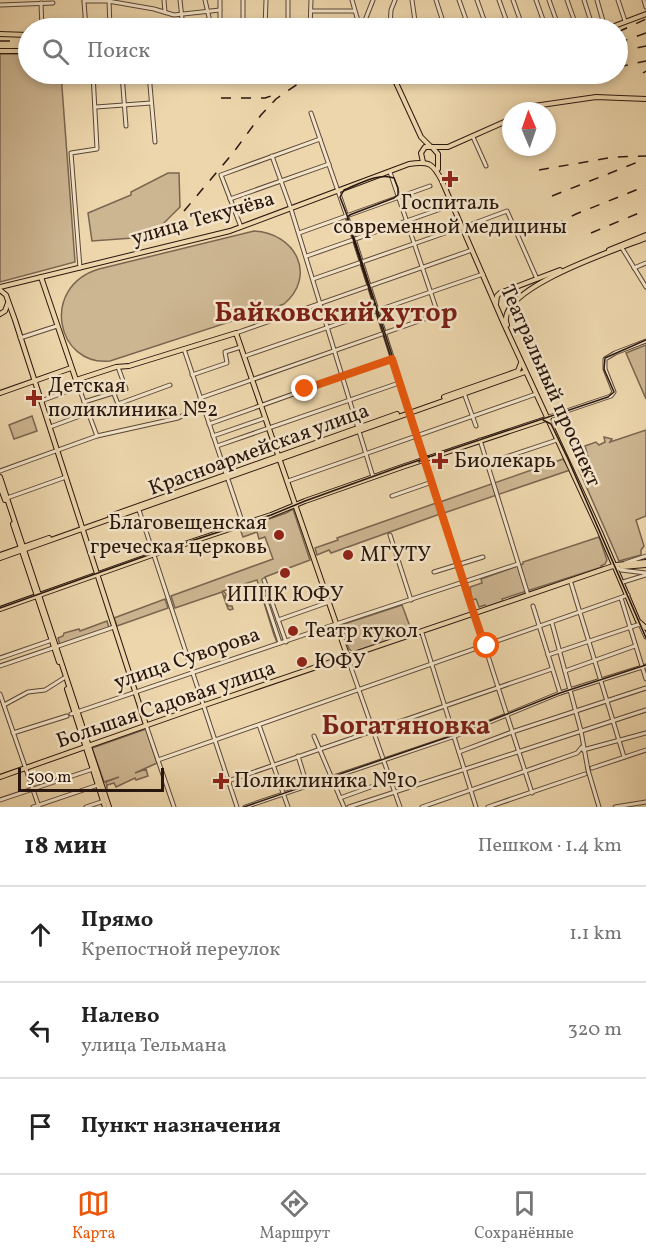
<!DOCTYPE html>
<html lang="ru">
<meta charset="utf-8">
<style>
body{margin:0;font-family:Vollkorn,serif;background:#f6f6f6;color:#222}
.compass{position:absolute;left:502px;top:102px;width:54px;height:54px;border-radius:50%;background:#fff;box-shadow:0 3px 9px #0003;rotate:358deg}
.scale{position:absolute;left:18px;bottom:15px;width:146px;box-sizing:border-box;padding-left:6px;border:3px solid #29160e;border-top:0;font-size:16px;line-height:21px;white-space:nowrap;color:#29160e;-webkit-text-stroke:4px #f3e4c9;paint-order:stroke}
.stop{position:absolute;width:18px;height:18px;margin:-14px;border:4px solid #ea580c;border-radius:50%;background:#fff}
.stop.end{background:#ea580c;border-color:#fff;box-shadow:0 2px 6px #0008}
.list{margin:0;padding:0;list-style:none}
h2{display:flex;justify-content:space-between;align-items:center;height:78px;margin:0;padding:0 24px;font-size:26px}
h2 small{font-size:20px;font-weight:400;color:#767676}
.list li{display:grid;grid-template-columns:39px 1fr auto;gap:18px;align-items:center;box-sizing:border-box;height:96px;padding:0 24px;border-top:2px solid #e0e0e0}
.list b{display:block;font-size:22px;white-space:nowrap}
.list p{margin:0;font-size:20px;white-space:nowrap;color:#767676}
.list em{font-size:20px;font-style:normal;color:#767676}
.icon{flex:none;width:33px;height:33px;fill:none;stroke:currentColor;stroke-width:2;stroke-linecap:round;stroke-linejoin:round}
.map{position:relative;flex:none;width:646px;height:807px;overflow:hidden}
.search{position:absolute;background:#fff;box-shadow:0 3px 9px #0003;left:18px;right:18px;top:18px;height:66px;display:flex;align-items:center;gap:15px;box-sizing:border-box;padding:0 21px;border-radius:33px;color:#767676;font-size:22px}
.sheet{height:366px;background:#fff}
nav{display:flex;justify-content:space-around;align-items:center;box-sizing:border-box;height:84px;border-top:2px solid #e0e0e0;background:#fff;font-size:16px;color:#767676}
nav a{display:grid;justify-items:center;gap:3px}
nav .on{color:#ea580c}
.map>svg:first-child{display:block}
.green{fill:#ccb591;stroke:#7a6650;stroke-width:1.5}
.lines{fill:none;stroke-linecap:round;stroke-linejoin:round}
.minor-casing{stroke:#5a4636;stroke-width:5}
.major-casing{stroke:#29160e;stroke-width:6}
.minor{stroke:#f3e4c9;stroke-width:3}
.major{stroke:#edd6ac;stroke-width:4}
.tram{stroke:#29160e;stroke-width:1.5}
.rail{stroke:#29160e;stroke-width:1.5;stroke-dasharray:10 10;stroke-linecap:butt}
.route{stroke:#ea580c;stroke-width:8}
.poi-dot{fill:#8f2418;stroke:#f3e4c9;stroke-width:2}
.labels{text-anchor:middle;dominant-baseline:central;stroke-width:5;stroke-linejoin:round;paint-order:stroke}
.poi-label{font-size:21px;fill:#29160e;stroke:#f3e4c9;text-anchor:start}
.street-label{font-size:21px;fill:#29160e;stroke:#f3e4c9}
.district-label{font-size:27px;font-weight:bold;fill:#7a1f14;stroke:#f3e4c9}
</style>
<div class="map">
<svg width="646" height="807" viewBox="0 0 646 807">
<rect width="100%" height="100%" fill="#edd6ac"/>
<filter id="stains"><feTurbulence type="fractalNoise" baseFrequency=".00333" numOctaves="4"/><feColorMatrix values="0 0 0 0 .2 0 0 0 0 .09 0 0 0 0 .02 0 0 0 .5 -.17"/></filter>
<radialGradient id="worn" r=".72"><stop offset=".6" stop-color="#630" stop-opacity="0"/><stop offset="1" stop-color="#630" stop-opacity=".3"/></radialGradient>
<g class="green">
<polygon points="0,54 28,54 28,74 61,74 75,262 0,282"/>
<polygon points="168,173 179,173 180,207 157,230 147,237 92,241 88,213 131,195 131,192"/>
<path d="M254 231C296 233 317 276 284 304L110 361C57 367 39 287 99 269Z"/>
<polygon points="646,345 646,399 626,353"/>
<polygon points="32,416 37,431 14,439 9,425"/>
<polygon points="646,430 646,516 636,520 644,546 641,550 641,555 619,561 579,470 580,468 590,464 585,446 596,442 599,445 605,442 604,437 612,439 610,442"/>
<polygon points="563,459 570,470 444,513 440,502"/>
<polygon points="436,503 440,514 331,553 329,550 317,555 315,548 338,540 337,538"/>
<polygon points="293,509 310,560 265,577 286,639 277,642 274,635 257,580 232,588 233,592 231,594 231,589 223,591 227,595 225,596 228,606 232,606 233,609 230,610 228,609 222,592 175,608 171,596 273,559 265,537 259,539 257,532 243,537 240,529 286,513"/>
<polygon points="599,537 607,560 605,564 601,566 602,567 502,599 503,601 486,607 485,605 479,607 476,599 472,600 470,587 482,583 481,579 523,564 523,562"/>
<polygon points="165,599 168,608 117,626 114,618"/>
<polygon points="402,605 412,632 353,652 349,649 341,625"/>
<polygon points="107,621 109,628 60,645 58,638 63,636 64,633 79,629 80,631"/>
<polygon points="146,729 157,763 135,773 146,769 148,776 136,780 135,778 116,787 114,783 107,785 107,789 106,782 119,777 104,782 92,748"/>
</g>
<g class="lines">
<defs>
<g id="minor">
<polyline points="109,0 110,28"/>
<polyline points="164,0 165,12"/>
<polyline points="180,0 183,28"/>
<polyline points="205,0 211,26"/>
<polyline points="220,0 220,28"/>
<polyline points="352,0 360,28"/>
<polyline points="412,0 416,28"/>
<polyline points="436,0 445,28"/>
<polyline points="459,0 469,28"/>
<polyline points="477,0 487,28"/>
<polyline points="499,0 509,28"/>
<polyline points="513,0 523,28"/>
<polyline points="536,0 546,28"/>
<polyline points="549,0 559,28"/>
<polyline points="567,0 577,28"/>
<polyline points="584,0 593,28"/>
<polyline points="597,0 605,28"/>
<polyline points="618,0 625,21"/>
<polyline points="644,0 646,7"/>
<polyline points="84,1 108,1 154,9 174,15 220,10"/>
<polyline points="84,2 86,28"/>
<polyline points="41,3 42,28"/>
<polyline points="0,5 53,3"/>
<polyline points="311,11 354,11"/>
<polyline points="243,28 243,0"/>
<polyline points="265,28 266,0"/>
<polyline points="288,28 288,0"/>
<polyline points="310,28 311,0"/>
<polyline points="362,28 373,0"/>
<polyline points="390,28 391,10 395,0"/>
<polyline points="122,74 126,126"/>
<polyline points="149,74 155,142"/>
<polyline points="96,107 151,103"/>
<polyline points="311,113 348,220 532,793"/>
<polyline points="473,137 486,166"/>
<polyline points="272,156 291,209 373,477"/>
<polyline points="390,172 437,311"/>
<polyline points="230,199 329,164"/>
<polyline points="241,227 221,175 320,139"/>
<polyline points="464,227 507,211 537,279"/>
<polyline points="299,233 430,186"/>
<polyline points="622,248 646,287"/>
<polyline points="307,256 452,205"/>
<polyline points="80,268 71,153 97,149 93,74"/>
<polyline points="634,268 646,263"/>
<polyline points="313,279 462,227"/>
<polyline points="236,333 472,250"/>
<polyline points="20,338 57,326"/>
<polyline points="184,349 243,524"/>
<polyline points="245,356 483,274"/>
<polyline points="192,375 227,363 225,352 241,347"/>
<polyline points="76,380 97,436"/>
<polyline points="464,393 476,426"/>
<polyline points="114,394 118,404 170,385"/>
<polyline points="200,398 433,316"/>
<polyline points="41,401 79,387"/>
<polyline points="84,402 126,389 118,367"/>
<polyline points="549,417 611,396 614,392 605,369 605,359 615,353 646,341"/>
<polyline points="209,424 392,359"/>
<polyline points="50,427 88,413"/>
<polyline points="213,436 265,418"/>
<polyline points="480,440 528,595"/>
<polyline points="217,446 399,383"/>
<polyline points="488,463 557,440"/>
<polyline points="0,471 97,436 178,418 188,413 190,406 201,402"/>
<polyline points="288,481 536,394"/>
<polyline points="392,496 432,482"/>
<polyline points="7,498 66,477"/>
<polyline points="139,510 237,807"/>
<polyline points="390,535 411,600"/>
<polyline points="625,563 646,556"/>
<polyline points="617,567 621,570 646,573"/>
<polyline points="434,572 483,557"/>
<polyline points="264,580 286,642"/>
<polyline points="623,582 646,575"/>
<polyline points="571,583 624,757"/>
<polyline points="270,597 265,598 280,643"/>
<polyline points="621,598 646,679"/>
<polyline points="533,606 560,693"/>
<polyline points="278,620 329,602"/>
<polyline points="552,623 581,731 588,770 599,807"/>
<polyline points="422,633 450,723"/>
<polyline points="548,655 640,624 646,637"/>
<polyline points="0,658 52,640"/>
<polyline points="348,659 400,807"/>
<polyline points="0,666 114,627"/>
<polyline points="565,671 635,646"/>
<polyline points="0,694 39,807"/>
<polyline points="4,705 28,692 45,690 64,678"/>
<polyline points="71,714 336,624 518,564"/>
<polyline points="146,725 174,807"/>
<polyline points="259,725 288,807"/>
<polyline points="451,727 476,807"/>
<polyline points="13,733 67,716"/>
<polyline points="314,736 344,807"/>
<polyline points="583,750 646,733"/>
<polyline points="459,752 512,732 646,688"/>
<polyline points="298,756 307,785"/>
<polyline points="158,760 628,595"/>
<polyline points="592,768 646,750"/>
<polyline points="228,781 552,669"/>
<polyline points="340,798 390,780"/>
<polyline points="0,800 93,769"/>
<polyline points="33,807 98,785"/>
<polyline points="86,807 104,801"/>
<polyline points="245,807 458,735 560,693 646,666"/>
<polyline points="349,807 646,710"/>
<polyline points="422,807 577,753 582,747"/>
<polyline points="488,807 585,774"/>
<polyline points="615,807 646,802"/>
</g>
<g id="major">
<polyline points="609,28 646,14"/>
<polyline points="0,34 28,35"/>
<polyline points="0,51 28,51"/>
<polyline points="392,74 421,137 430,146"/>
<polyline points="526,111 534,106 596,97 646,99"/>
<polyline points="432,147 438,154 438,169"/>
<polyline points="423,162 421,153 425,147 448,147 511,119"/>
<polyline points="609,250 646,235"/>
<polyline points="41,277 76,380 116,367 129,366 236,333 348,658"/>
<path d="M0 287 230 231 409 164C429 161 433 163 442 181L504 324 600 532 638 621 646 628"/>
<polyline points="0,290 6,295 15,320 146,725"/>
<polyline points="496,304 497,296 500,293 560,270"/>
<polyline points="0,314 5,311 8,303"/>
<path d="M507 325C493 289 621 248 646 238"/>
<polyline points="0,393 71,368"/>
<polyline points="444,397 518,371 521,363"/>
<polyline points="0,477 109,807"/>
<polyline points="0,486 5,500"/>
<polyline points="110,516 397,414"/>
<polyline points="13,524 59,662"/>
<polyline points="0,555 49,538"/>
<polyline points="0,558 525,372"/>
<polyline points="622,567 646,565"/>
<polyline points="0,609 152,555 271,515 305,501 402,467 549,418"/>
<polyline points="67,689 105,807"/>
<polyline points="0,777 193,709 616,565 646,562"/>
</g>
</defs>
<use href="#minor" class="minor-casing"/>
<use href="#major" class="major-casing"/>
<use href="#minor" class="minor"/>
<use href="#major" class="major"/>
<g class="tram">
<polyline points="543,420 551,424 568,459 646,638"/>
<path d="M419 462C423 459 424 456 423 451L349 222 348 218 340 197 344 190C359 184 379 172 394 178L398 188V195L394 198 352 214C349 215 347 217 347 220L416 436C418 443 420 449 424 455L432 457"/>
<polyline points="0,608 151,554 271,515 305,501 402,466 608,397 614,392 604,369 605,358 646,340"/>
<polyline points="244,807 457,734 560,693 646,665"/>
</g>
<g class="rail">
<polyline points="618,32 646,19"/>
<polyline points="0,41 28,41"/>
<polyline points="618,43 646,33"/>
<polyline points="618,52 646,46"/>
<polyline points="618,67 646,61"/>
<polyline points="643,73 646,71"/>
<polyline points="534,74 584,74"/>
<polyline points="221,98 265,98 280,93"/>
<polyline points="539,170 614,157 646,156"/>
<polyline points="552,196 643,160"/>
<polyline points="184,211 233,153 261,115 276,99 312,74"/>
<polyline points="591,233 646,210"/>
<polyline points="536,234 576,214 646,186"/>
</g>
</g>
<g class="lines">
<polyline class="route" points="305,389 392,359 473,611 485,647 487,646"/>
</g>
<g class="poi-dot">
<path d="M447 170h6v6h6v6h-6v6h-6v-6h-6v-6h6z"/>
<path d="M31 389h6v6h6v6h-6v6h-6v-6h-6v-6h6z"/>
<path d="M437 452h6v6h6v6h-6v6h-6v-6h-6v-6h6z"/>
<circle cx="279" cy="535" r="6"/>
<circle cx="348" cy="555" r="6"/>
<circle cx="285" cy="573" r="6"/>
<circle cx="293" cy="631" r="6"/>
<circle cx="302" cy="662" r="6"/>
<path d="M218 772h6v6h6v6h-6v6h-6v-6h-6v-6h6z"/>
</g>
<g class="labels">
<g class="poi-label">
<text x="450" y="203" text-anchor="middle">Госпиталь<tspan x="450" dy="24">современной медицины</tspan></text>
<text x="48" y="386">Детская<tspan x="48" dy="24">поликлиника №2</tspan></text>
<text x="454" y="461">Биолекарь</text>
<text x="267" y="523" text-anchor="end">Благовещенская<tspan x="267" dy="24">греческая церковь</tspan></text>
<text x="360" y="555">МГУТУ</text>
<text x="285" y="595" text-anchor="middle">ИППК ЮФУ</text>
<text x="305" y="631">Театр кукол</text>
<text x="314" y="662">ЮФУ</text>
<text x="234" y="781">Поликлиника №10</text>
</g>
<g class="street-label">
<text transform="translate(203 219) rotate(-16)">улица Текучёва</text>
<text transform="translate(550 386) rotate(66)">Театральный проспект</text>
<text transform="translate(259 450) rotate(-20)">Красноармейская улица</text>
<text transform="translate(187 659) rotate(-19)">улица Суворова</text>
<text transform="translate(166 705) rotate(-19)">Большая Садовая улица</text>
</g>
<g class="district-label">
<text x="336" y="314">Байковский хутор</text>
<text x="406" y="727">Богатяновка</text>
</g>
</g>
<rect width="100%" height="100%" filter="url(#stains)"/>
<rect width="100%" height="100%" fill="url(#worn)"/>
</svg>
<svg class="compass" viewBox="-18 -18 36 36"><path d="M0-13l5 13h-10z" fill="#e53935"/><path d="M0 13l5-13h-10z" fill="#767676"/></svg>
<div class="scale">500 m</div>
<div class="stop" style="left:487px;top:646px"></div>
<div class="stop end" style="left:305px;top:389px"></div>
<div class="search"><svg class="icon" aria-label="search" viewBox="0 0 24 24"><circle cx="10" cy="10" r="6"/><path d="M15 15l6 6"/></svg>Поиск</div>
</div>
<section class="sheet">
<h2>18 мин<small>Пешком · 1.4 km</small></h2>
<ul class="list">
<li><svg class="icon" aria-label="ahead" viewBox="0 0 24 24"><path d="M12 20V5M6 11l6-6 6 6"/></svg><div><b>Прямо</b><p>Крепостной переулок</p></div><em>1.1 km</em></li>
<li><svg class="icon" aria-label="left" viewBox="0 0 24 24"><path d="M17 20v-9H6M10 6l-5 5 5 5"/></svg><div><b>Налево</b><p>улица Тельмана</p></div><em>320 m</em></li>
<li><svg class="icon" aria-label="arrive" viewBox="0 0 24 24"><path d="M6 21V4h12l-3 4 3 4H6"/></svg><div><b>Пункт назначения</b></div></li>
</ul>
</section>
<nav>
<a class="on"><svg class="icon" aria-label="map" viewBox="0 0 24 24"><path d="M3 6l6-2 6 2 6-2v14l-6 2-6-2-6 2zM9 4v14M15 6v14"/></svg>Карта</a>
<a><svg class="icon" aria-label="directions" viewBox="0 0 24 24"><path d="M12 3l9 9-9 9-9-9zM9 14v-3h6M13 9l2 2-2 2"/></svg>Маршрут</a>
<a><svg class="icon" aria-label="saved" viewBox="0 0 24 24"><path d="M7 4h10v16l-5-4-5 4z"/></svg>Сохранённые</a>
</nav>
